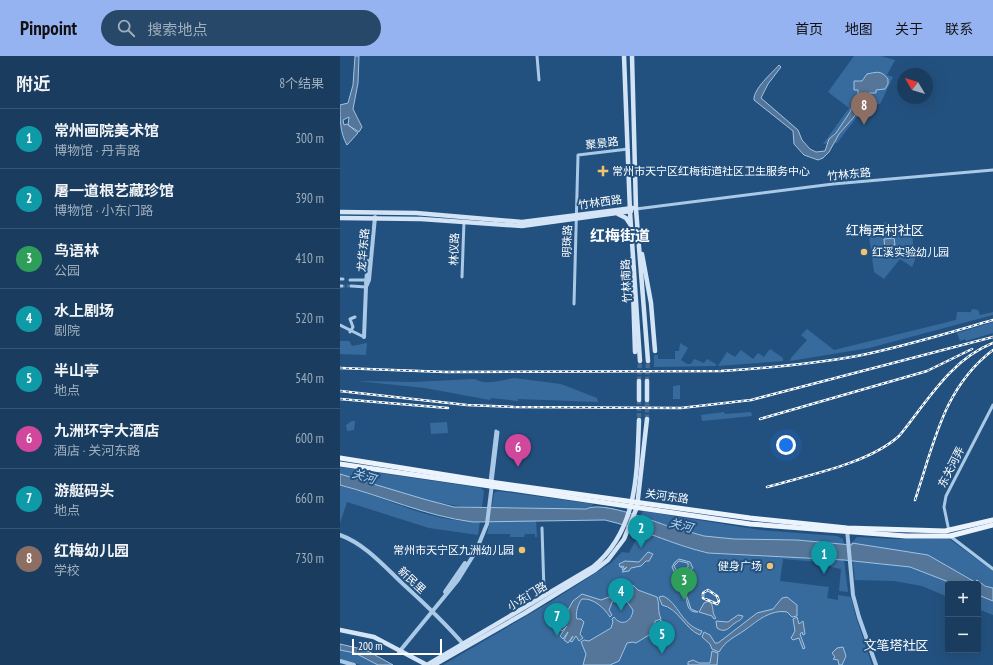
<!DOCTYPE html>
<html lang="zh">
<meta charset="utf-8">
<style>
body{margin:0;font-family:"PT Sans Narrow","Noto Sans SC",sans-serif;background:#274868;color:#f1f3f6}
.controls{position:absolute;right:12px;bottom:12px;display:grid;overflow:hidden;border-radius:4px;box-shadow:0 4px 16px #0002}
.controls button{width:36px;height:36px;display:grid;place-items:center;padding:0;border:0;border-bottom:1px solid #385674;background:#1a3d5f;color:#f1f3f6;font:20px sans-serif}
.compass{position:absolute;left:557px;top:12px;width:36px;height:36px;border-radius:50%;background:#1a3d5f;box-shadow:0 4px 16px #0002;rotate:308deg}
.scale{position:absolute;left:12px;bottom:10px;width:90px;box-sizing:border-box;padding-left:4px;border:2px solid #fff;border-top:0;font-size:11px;line-height:14px;white-space:nowrap;color:#fff;-webkit-text-stroke:3px #23517f;paint-order:stroke}
.you{position:absolute;left:446px;top:389px;width:14px;height:14px;margin:-10px;border:3px solid #fff;border-radius:50%;background:#1a73e8;box-shadow:0 0 0 6px #1a73e833}
.badge{display:grid;place-items:center;width:26px;height:26px;border-radius:50%;background:#95b2f1;color:#fff;font-size:13px;font-weight:700}
.pin{position:absolute;translate:-50% -33px;filter:drop-shadow(0 1px 2px #0008)}
.pin::after{content:'';position:absolute;top:21px;width:14px;height:12px;background:inherit;clip-path:polygon(0 0,100% 0,50% 100%)}
.list{margin:0;padding:0;list-style:none}
h2{display:flex;justify-content:space-between;align-items:center;height:52px;margin:0;padding:0 16px;font-size:17px}
h2 small{font-size:13px;font-weight:400;color:#9faebd}
.list li{display:grid;grid-template-columns:26px 1fr auto;gap:12px;align-items:center;box-sizing:border-box;height:60px;padding:0 16px;border-top:1px solid #385674}
.list b{display:block;font-size:15px;white-space:nowrap}
.list p{margin:0;font-size:13px;white-space:nowrap;color:#9faebd}
.list em{font-size:13px;font-style:normal;color:#9faebd}
.icon{flex:none;width:22px;height:22px;fill:none;stroke:currentColor;stroke-width:2;stroke-linecap:round;stroke-linejoin:round}
.map{position:relative;flex:none;width:653px;height:609px;overflow:hidden}
header{display:flex;align-items:center;gap:24px;box-sizing:border-box;height:56px;padding:0 20px;background:#95b2f1;color:#111}
header strong{font-size:19px}
nav{display:flex;gap:22px;margin-inline-start:auto;font-size:14px}
.search{width:280px;height:36px;background:#274868;display:flex;align-items:center;gap:10px;box-sizing:border-box;padding:0 14px;border-radius:22px;color:#9faebd;font-size:15px}
main{display:flex}
aside{flex:1;background:#1a3d5f}
.map>svg:first-child{display:block}
.green{fill:#386b9d}
.water{fill:#557698;stroke:#9dc4e7;fill-rule:evenodd}
.lines{fill:none;stroke-linecap:round;stroke-linejoin:round}
.minor-tunnel{stroke:#446b92;stroke-width:3;stroke-dasharray:3 1.5;stroke-linecap:butt}
.secondary-tunnel{stroke:#446b92;stroke-width:4.5;stroke-dasharray:4.5 2;stroke-linecap:butt}
.minor{stroke:#a9c9e6;stroke-width:3}
.tertiary{stroke:#a9c9e6;stroke-width:4}
.secondary{stroke:#d3e4f6;stroke-width:4.5}
.primary{stroke:#ebf3fd;stroke-width:5}
.rail-casing{stroke:#fff;stroke-width:2.5}
.rail{stroke:#23517f;stroke-width:1;stroke-dasharray:3;stroke-linecap:butt}
.poi-dot{fill:#f1c36c;stroke:#23517f;stroke-width:1.5}
.labels{text-anchor:middle;dominant-baseline:central;stroke-width:4;stroke-linejoin:round;paint-order:stroke}
.street-label{font-size:11px;fill:#fff;stroke:#23517f}
.poi-label{font-size:11px;fill:#fff;stroke:#23517f;text-anchor:start}
.water-label{font-size:12px;font-style:italic;fill:#b5d2ee;stroke:#23517f}
.quarter-label{font-size:13px;fill:#fff;stroke:#23517f}
.district-label{font-size:15px;font-weight:bold;fill:#fff;stroke:#23517f}
</style>
<header>
<strong>Pinpoint</strong>
<div class="search"><svg class="icon" aria-label="search" viewBox="0 0 24 24"><circle cx="10" cy="10" r="6"/><path d="M15 15l6 6"/></svg>搜索地点</div>
<nav><a>首页</a><a>地图</a><a>关于</a><a>联系</a></nav>
</header>
<main>
<aside>
<h2>附近<small>8个结果</small></h2>
<ul class="list">
<li><span class="badge" style="background:#0f9aa8">1</span><div><b>常州画院美术馆</b><p>博物馆 · 丹青路</p></div><em>300 m</em></li>
<li><span class="badge" style="background:#0f9aa8">2</span><div><b>屠一道根艺藏珍馆</b><p>博物馆 · 小东门路</p></div><em>390 m</em></li>
<li><span class="badge" style="background:#2e9e5b">3</span><div><b>鸟语林</b><p>公园</p></div><em>410 m</em></li>
<li><span class="badge" style="background:#0f9aa8">4</span><div><b>水上剧场</b><p>剧院</p></div><em>520 m</em></li>
<li><span class="badge" style="background:#0f9aa8">5</span><div><b>半山亭</b><p>地点</p></div><em>540 m</em></li>
<li><span class="badge" style="background:#d1479c">6</span><div><b>九洲环宇大酒店</b><p>酒店 · 关河东路</p></div><em>600 m</em></li>
<li><span class="badge" style="background:#0f9aa8">7</span><div><b>游艇码头</b><p>地点</p></div><em>660 m</em></li>
<li><span class="badge" style="background:#8d6e63">8</span><div><b>红梅幼儿园</b><p>学校</p></div><em>730 m</em></li>
</ul>
</aside>
<div class="map">
<svg width="653" height="609" viewBox="0 0 653 609">
<rect width="100%" height="100%" fill="#23517f"/>
<g class="green">
<polygon points="514,0 541,0 555,4 547,19 553,21 540,48 526,49 497,87 483,88 509,52 488,36"/>
<polygon points="547,166 549,169 571,167 575,204 572,211 560,203 544,223 534,216 529,180 538,168"/>
<polygon points="632,253 638,254 640,259 653,256 653,259 529,292 450,305 451,302 467,284 461,279 467,273 494,294 616,264 617,256 631,256"/>
<polygon points="653,266 653,277 626,285 625,283 620,285 617,277"/>
<polygon points="0,285 9,285 12,290 27,287 26,299 0,298"/>
<polygon points="340,287 348,292 341,304 347,308 351,308 354,303 364,307 367,303 376,308 376,310 314,311 314,299 318,299 318,303 335,303 335,295 339,295"/>
<polygon points="430,293 443,302 443,305 378,310 387,296 395,301 401,294 413,303 418,297 424,301"/>
<path d="M174 322 221 328 257 342 258 346 178 343V345L151 342 150 344 85 332 18 325 72 326 135 323C146 330 162 324 174 322Z"/>
<polygon points="340,329 340,343 333,343 333,330"/>
<polygon points="384,356 385,358 411,356 412,360 362,365 361,359"/>
<polygon points="12,365 15,365 14,374 7,375 6,369"/>
<polygon points="107,366 108,377 91,378 90,367"/>
<path d="M0 411 141 432 144 435 142 451C93 451 46 432 0 418Z"/>
<path d="M0 429C46 441 92 468 140 465L138 479 89 472 7 446 0 467Z"/>
<polygon points="158,435 253,448 252,450 246,453 152,451 154,437"/>
<polygon points="303,455 420,474 497,480 503,483 504,488 457,484 394,483 364,480 337,472 336,473 300,460"/>
<polygon points="150,465 196,465 197,481 195,481 195,478 185,478 184,481 170,481 170,478 147,478"/>
<polygon points="293,472 351,493 368,497 504,504 508,536 499,535 501,513 491,511 491,507 443,503 440,525 489,531 487,542 498,544 498,539 511,541 515,558 532,609 103,609 212,545 271,507 282,496 289,497 299,478 292,475"/>
<polygon points="517,481 554,483 608,482 653,515 653,532 636,526 588,499 512,487"/>
<polygon points="513,505 570,511 614,528 608,528 608,541 582,530 554,525 515,524"/>
<polygon points="638,539 653,545 653,559 638,553"/>
<polygon points="0,594 15,597 38,609 21,609 0,604"/>
</g>
<g class="water">
<path d="M15 0H19L18 27 13 53 22 71 19 76 8 69 9 61 3 64 4 69 7 68 18 77 7 89C0 77 0 63 0 49L8 47 13 29Z"/>
<path d="M439 9 441 11 428 28 421 42 458 74 462 84 470 93 476 96 485 95 489 83 496 77 510 56 515 42H518V34H514V25H522L527 18C537 16 541 14 548 23V28L545 33 536 34V37H529V45L519 52 514 61 499 78 489 96 483 102 478 104 464 99 454 88 453 75 414 44C413 33 432 17 439 9Z"/>
<polygon points="554,182 555,189 552,189 551,194 545,195 544,183"/>
<path d="M0 418 87 444 114 451 246 453C263 444 318 467 336 473V472L364 480 394 483 457 484 512 489V487L588 499 635 526 637 524 645 530 653 532V545L638 539V528H614L570 511 504 504 368 497C333 489 300 472 265 464L133 466C85 460 43 440 0 429Z"/>
<polygon points="308,496 313,498 309,505 306,505 301,510 291,512 289,515 282,516 287,511 282,514 284,510 281,512 282,510 280,511 279,508 285,505 299,506"/>
<path d="M339 503 350 506 353 512 342 522H339L336 525H334L336 520 332 511 335 506ZM339 505 348 507V511L342 516 337 515 334 510Z"/>
<path d="M333 527H335V530L346 538 351 553 358 556C346 557 348 546 345 539L334 531Z"/>
<path d="M293 529 298 534 317 541C320 550 317 554 321 563L315 565V569L317 571 321 564 322 571 296 587 293 586 287 587 279 605 270 609H243L246 598 241 586 244 584 249 585 271 572 273 566 272 563 274 561C281 571 292 566 293 554L285 543H275L274 540 281 539Z"/>
<path d="M242 538 261 544 272 540 273 544 269 554 272 559 270 561C264 552 254 542 242 543 238 547 235 558 237 563H241L244 566 240 578 243 582 239 585 236 580 232 586 230 585 233 580 228 587 224 584 228 576 223 583 220 580 227 570 222 575 218 572 233 545Z"/>
<path d="M323 540C339 547 340 568 362 575L360 579C345 573 338 552 322 549L319 541Z"/>
<path d="M447 541 457 549V560L452 561 447 556C431 553 417 565 405 574 395 581 386 584 379 596L372 593 370 588 362 581 364 576 370 579 375 587H378L417 557 433 553 442 542Z"/>
<path d="M369 545C375 550 371 557 376 562L374 563 372 560 359 556 364 547Z"/>
<path d="M398 559 403 560C401 565 399 564 395 567 389 571 386 578 377 572L376 565 388 566Z"/>
<polygon points="457,561 459,568 463,565 465,578 463,579 462,576 460,578 465,592 463,593 459,582 453,584 451,582 455,575 453,563"/>
<polygon points="0,588 26,594 53,609 38,609 15,597 0,594"/>
<polygon points="503,591 506,600 502,609 499,609 498,604 493,603 495,601 492,597 497,592"/>
<polygon points="372,595 378,597 377,609 348,609 348,606 353,604 359,607 370,607"/>
</g>
<g class="lines">
<polyline class="minor-tunnel" points="2,230 11,230"/>
<g class="secondary-tunnel">
<polyline points="299,325 300,305"/>
<polyline points="307,325 308,305"/>
<polyline points="299,344 299,364"/>
<polyline points="307,363 307,344"/>
</g>
<g class="minor">
<polyline points="197,0 199,24"/>
<polyline points="296,153 493,128 653,114"/>
<polyline points="122,221 124,165"/>
<polyline points="0,223 3,223"/>
<polyline points="10,224 27,224"/>
<polyline points="0,230 2,230"/>
<polyline points="11,230 26,231"/>
<polyline points="234,248 238,99 288,93"/>
<polyline points="0,269 24,281"/>
<polyline points="10,276 13,271 10,263 15,261"/>
<polyline points="150,426 156,375"/>
<polyline points="152,426 158,376"/>
<polyline points="202,472 204,535 206,539"/>
<polyline points="609,475 604,451 606,440 653,349"/>
<polyline points="610,480 653,513"/>
</g>
<g class="tertiary">
<polyline points="26,228 28,205"/>
<polyline points="24,281 26,231 29,224 35,161"/>
<polyline points="507,473 513,539 519,561 536,609"/>
<path d="M0 479C25 488 44 510 63 528 84 547 105 567 124 589"/>
<polyline points="105,536 125,507"/>
<polyline points="59,596 118,524 136,495 147,468 152,428"/>
<polyline points="0,605 14,609"/>
</g>
<g class="secondary">
<polyline points="284,0 290,156 300,305"/>
<polyline points="292,0 296,153 308,305"/>
<polyline points="0,156 76,157 182,166 293,152"/>
<polyline points="278,158 286,162 290,168"/>
<polyline points="0,162 81,163 182,170 291,155"/>
<polyline points="302,198 311,247 315,295"/>
<polyline points="292,203 295,296"/>
<polyline points="299,325 299,344"/>
<polyline points="307,344 307,325"/>
<path d="M0 574 34 581 87 609 253 511C298 474 297 417 299 364"/>
<polyline points="94,609 185,557 255,514 268,504 284,483 297,451 307,363"/>
</g>
<g class="primary">
<polyline points="0,402 150,426 410,462 507,472 605,475 653,464"/>
<polyline points="0,408 410,468 566,480 610,480 653,469"/>
</g>
<defs>
<g id="rail">
<path d="M0 312 106 316 381 315C427 312 472 308 517 300 563 291 608 277 653 264"/>
<polyline points="0,335 127,349 174,351 341,352 411,344 653,281"/>
<polyline points="0,343 108,352"/>
<polyline points="420,363 587,315 632,293"/>
<path d="M427 431C468 419 528 408 559 380 587 346 610 304 653 287"/>
<path d="M575 444C594 388 603 332 653 294"/>
<polygon points="368,534 377,540 379,545 377,548 363,542 363,537"/>
</g>
</defs>
<use href="#rail" class="rail-casing"/>
<use href="#rail" class="rail"/>
</g>
<g class="poi-dot">
<path d="M261 109h4v4h4v4h-4v4h-4v-4h-4v-4h4z"/>
<circle cx="524" cy="196" r="4"/>
<circle cx="182" cy="494" r="4"/>
<circle cx="430" cy="510" r="4"/>
</g>
<g class="labels">
<g class="street-label">
<text transform="translate(262 87) rotate(-7)">聚景路</text>
<text transform="translate(509 118) rotate(-5)">竹林东路</text>
<text transform="translate(260 146) rotate(-8)">竹林西路</text>
<text transform="translate(227 185) rotate(-88)">明珠路</text>
<text transform="translate(114 193) rotate(-88)">林仪路</text>
<text transform="translate(23 194) rotate(-85)">龙华东路</text>
<text transform="translate(286 225) rotate(-93)">竹林南路</text>
<text transform="translate(611 411) rotate(-63)">东关河弄</text>
<text transform="translate(327 440) rotate(8)">关河东路</text>
<text transform="translate(72 524) rotate(43)">新民里</text>
<text transform="translate(187 540) rotate(-31)">小东门路</text>
</g>
<g class="poi-label">
<text x="272" y="115">常州市天宁区红梅街道社区卫生服务中心</text>
<text x="532" y="196">红溪实验幼儿园</text>
<text x="174" y="494" text-anchor="end">常州市天宁区九洲幼儿园</text>
<text x="422" y="510" text-anchor="end">健身广场</text>
</g>
<g class="water-label">
<text transform="translate(24 420) rotate(17)">关河</text>
<text transform="translate(341 469) rotate(15)">关河</text>
</g>
<g class="quarter-label">
<text x="545" y="174">红梅西村社区</text>
<text x="556" y="589">文笔塔社区</text>
</g>
<g class="district-label">
<text x="280" y="179">红梅街道</text>
</g>
</g>
</svg>
<div class="controls">
<button>+</button>
<button>−</button>
</div>
<svg class="compass" viewBox="-18 -18 36 36"><path d="M0-13l5 13h-10z" fill="#e53935"/><path d="M0 13l5-13h-10z" fill="#9faebd"/></svg>
<div class="scale">200 m</div>
<div class="you"></div>
<div class="pin badge" style="left:484px;top:518px;background:#0f9aa8">1</div>
<div class="pin badge" style="left:301px;top:492px;background:#0f9aa8">2</div>
<div class="pin badge" style="left:344px;top:544px;background:#2e9e5b">3</div>
<div class="pin badge" style="left:281px;top:555px;background:#0f9aa8">4</div>
<div class="pin badge" style="left:322px;top:598px;background:#0f9aa8">5</div>
<div class="pin badge" style="left:178px;top:411px;background:#d1479c">6</div>
<div class="pin badge" style="left:217px;top:580px;background:#0f9aa8">7</div>
<div class="pin badge" style="left:524px;top:69px;background:#8d6e63">8</div>
</div>
</main>
